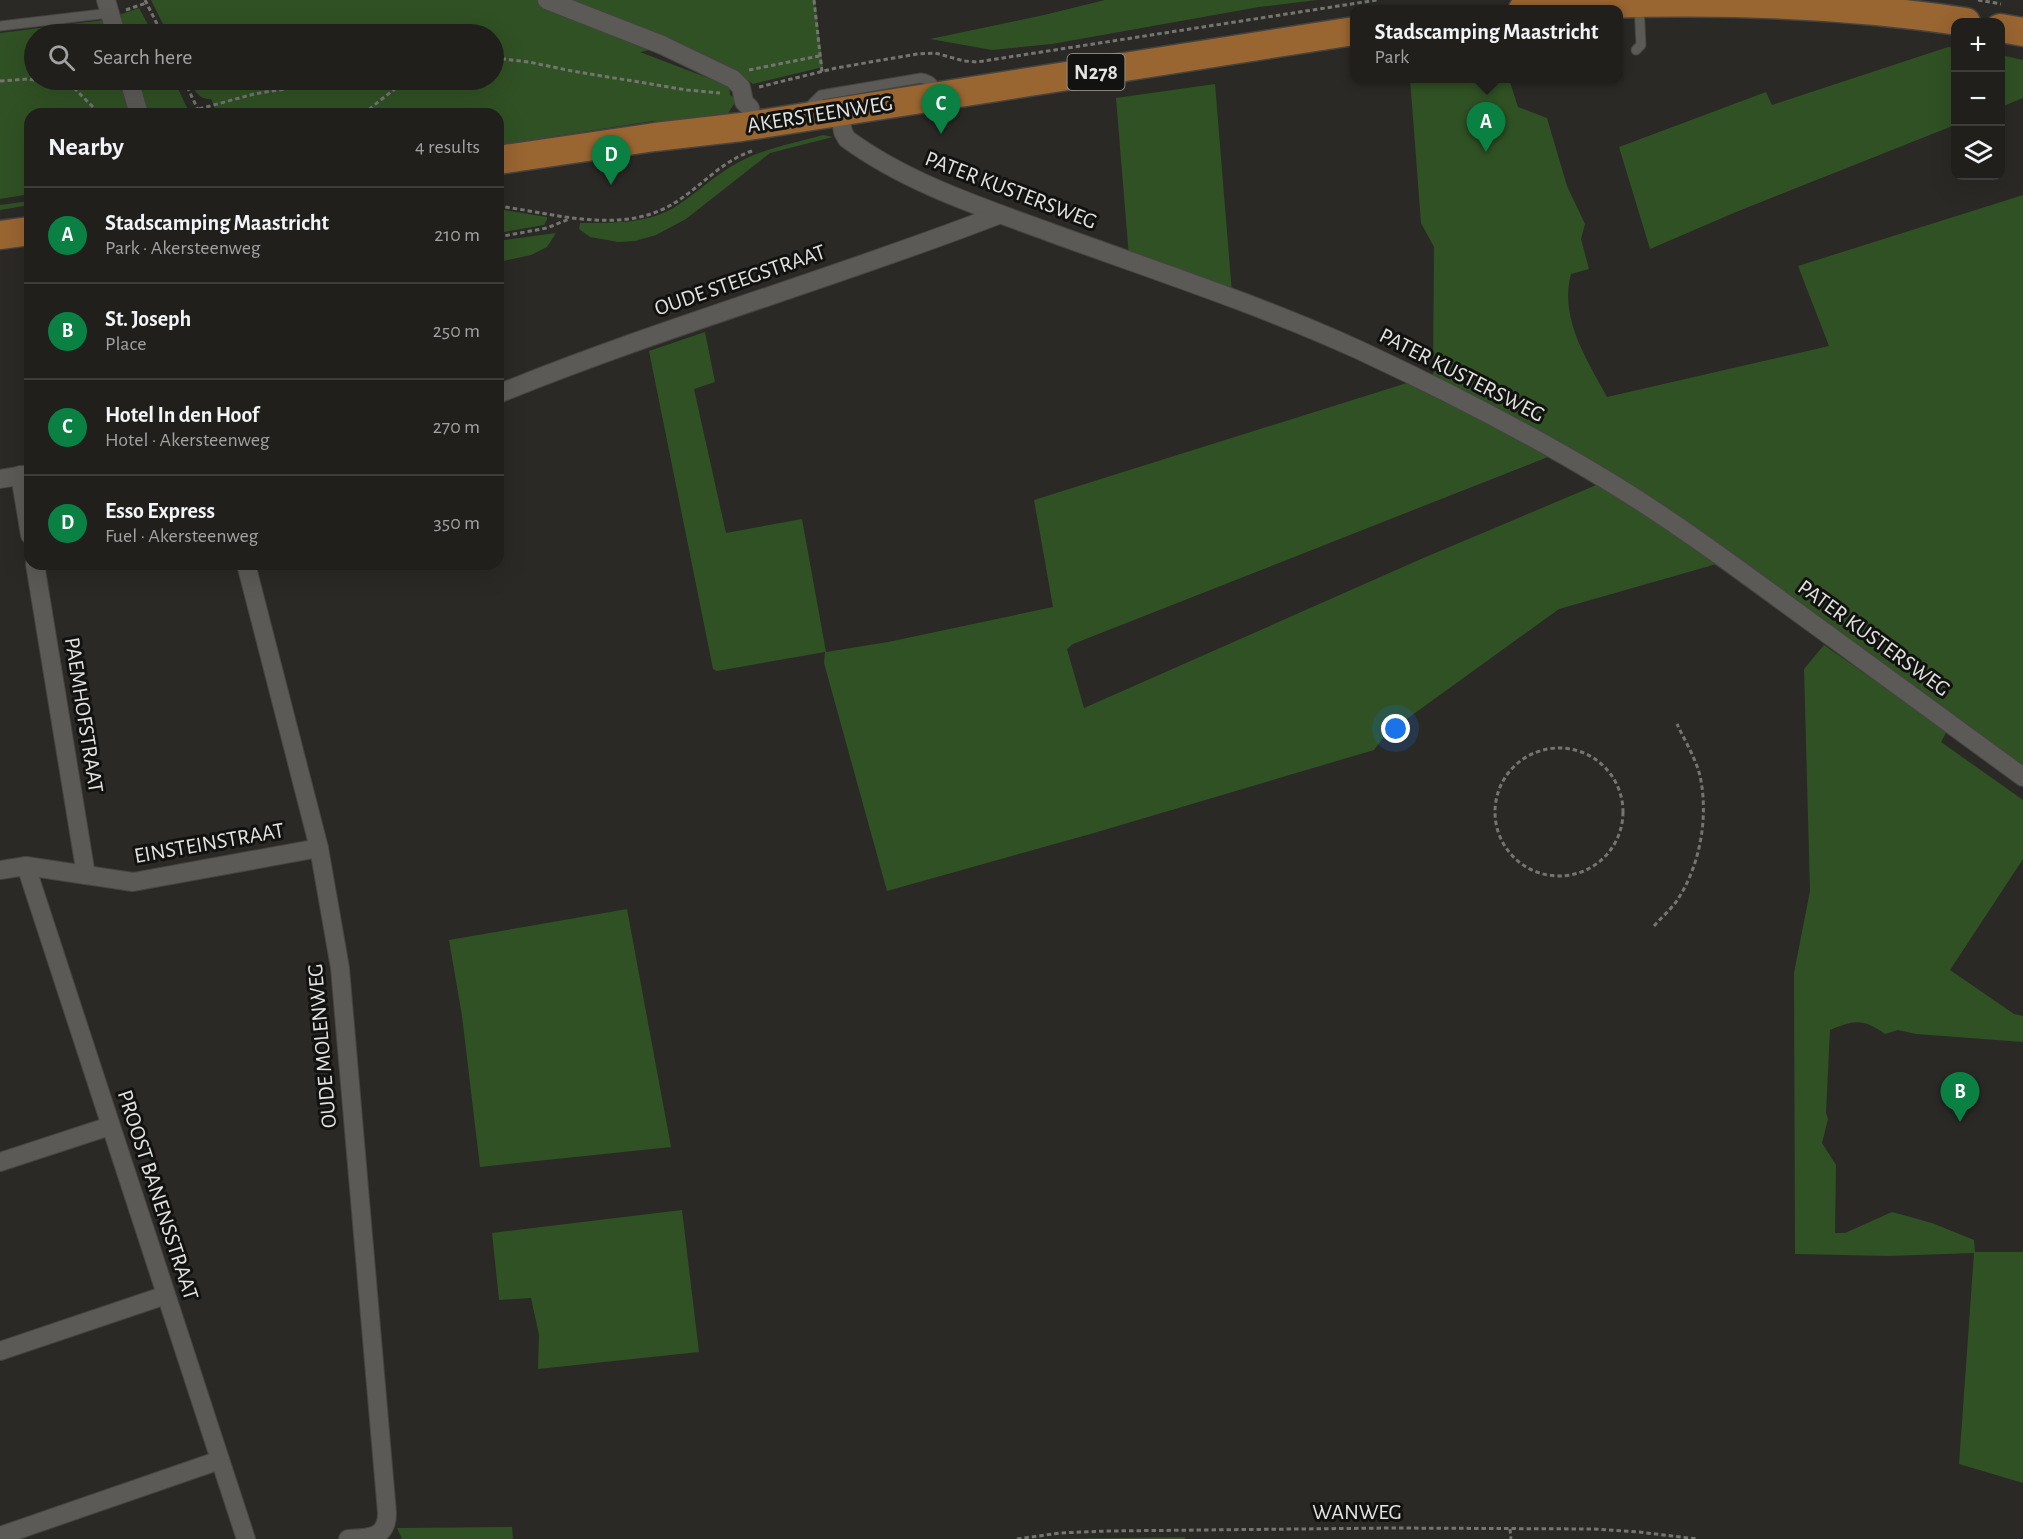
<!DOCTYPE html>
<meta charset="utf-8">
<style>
body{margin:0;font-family:"Alegreya Sans",sans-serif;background:#2d2c29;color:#f1f3f6}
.controls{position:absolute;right:18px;top:18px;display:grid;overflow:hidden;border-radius:12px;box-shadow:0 6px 24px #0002}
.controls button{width:54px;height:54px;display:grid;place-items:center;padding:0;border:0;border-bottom:2px solid #3d3d3b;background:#201f1c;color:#f1f3f6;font:30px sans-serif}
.you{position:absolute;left:1396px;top:729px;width:21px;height:21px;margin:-15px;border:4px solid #fff;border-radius:50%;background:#1a73e8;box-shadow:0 0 0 9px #1a73e833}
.badge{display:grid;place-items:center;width:39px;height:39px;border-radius:50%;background:#0b8043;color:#fff;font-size:20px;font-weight:700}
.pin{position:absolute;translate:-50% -50px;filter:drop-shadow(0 2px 3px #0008)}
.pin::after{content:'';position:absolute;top:32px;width:21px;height:18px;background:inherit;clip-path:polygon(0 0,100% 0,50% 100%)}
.popup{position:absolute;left:1350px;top:5px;width:273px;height:78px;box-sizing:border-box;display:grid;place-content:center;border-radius:12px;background:#201f1c;filter:drop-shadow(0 2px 4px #0005);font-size:20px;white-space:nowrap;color:#a2a2a3}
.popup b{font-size:22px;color:#f1f3f6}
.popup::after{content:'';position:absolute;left:50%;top:100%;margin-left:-12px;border:12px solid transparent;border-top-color:#201f1c}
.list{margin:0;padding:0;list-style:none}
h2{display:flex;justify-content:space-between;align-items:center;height:78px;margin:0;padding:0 24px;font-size:26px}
h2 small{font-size:20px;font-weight:400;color:#a2a2a3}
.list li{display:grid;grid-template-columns:39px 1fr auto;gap:18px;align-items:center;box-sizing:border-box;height:96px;padding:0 24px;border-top:2px solid #3d3d3b}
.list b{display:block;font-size:22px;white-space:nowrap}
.list p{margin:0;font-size:20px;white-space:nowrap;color:#a2a2a3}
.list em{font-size:20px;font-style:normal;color:#a2a2a3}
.icon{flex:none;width:33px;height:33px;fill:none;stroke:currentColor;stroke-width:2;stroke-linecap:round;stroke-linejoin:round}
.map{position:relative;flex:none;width:2023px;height:1539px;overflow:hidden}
.search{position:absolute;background:#201f1c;box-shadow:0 6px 24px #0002;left:24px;top:24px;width:480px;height:66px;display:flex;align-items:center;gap:15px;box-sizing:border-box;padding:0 21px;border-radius:33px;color:#a2a2a3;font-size:22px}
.panel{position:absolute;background:#201f1c;box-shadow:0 6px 24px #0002;left:24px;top:108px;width:480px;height:462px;border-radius:18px}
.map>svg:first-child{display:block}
.green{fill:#305124}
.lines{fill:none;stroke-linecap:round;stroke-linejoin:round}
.lane-casing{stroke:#454441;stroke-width:11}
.street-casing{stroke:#454441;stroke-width:20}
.primary-casing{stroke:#454441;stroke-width:31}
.path{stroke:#747471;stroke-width:3;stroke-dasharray:4.5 3;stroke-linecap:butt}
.lane{stroke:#5b5a57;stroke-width:9}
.street{stroke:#5b5a57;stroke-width:18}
.primary{stroke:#996531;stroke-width:28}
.labels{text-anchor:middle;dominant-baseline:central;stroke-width:6;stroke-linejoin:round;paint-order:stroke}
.shield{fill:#121211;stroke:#a4a4a3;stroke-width:1.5}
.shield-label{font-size:21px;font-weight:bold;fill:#e3e3e1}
.street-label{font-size:22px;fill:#e3e3e1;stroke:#121211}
</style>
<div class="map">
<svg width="2023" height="1539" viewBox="0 0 2023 1539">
<rect width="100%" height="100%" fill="#2a2926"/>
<g class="green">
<path d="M151 0H815L823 67 753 84 732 68 672 45 640 52 729 86 730 95 735 98 734 104 727 115 714 120 653 121 498 145V114H209L215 109 211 99C198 100 194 89 189 80H494V34H168Z"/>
<polygon points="1105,0 1317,0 1259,7 1052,44 992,50 930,39 1044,15"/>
<polygon points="139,8 153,34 124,34 119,15"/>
<polygon points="103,20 108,34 34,34 34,80 122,80 133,114 30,114 30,194 0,199 0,33"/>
<polygon points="1948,47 1955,48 1955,125 1736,212 1650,249 1619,147 1766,92 1772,105"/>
<polygon points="2001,55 2023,60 2023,98 2001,107"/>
<path d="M1410 79H1509L1518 107 1547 118 1567 186 1585 224 1581 239 1589 269 1571 274C1559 318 1587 360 1607 397L1829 346 1798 266 2023 195V771L1673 512 1579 454 1433 376 1434 247 1421 223Z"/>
<polygon points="137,80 174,80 190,114 147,114"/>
<polygon points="1215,84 1232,293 1129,257 1116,98"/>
<path d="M823 135 833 137 770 153 686 219 656 235 635 241 618 242 590 237 579 229 580 223C610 223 648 224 675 207 697 193 716 174 739 162 765 148 795 143 823 135Z"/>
<polygon points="30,201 30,205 0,210 0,205"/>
<polygon points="498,209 547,217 547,220 544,225 498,233"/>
<polygon points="556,233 547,247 531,255 498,262 498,241"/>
<polygon points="705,332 715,382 694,389 726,533 802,519 826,652 888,642 1053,607 1034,500 1410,382 1553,455 1073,644 1067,649 1084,708 1421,559 1601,483 1720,563 1559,609 1386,734 1374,750 1094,833 887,891 824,663 825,652 717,671 713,669 649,351"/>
<path d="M1824 645 1947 731 1941 742 2023 800V859L1950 970 2014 1014 2023 1016V1042L1916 1034 1898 1030 1885 1034C1863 1018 1854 1020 1830 1030L1826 1113 1828 1119 1822 1143 1836 1165 1835 1233H1845L1892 1212 1932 1223 1974 1240 1975 1252H2023V1483L1959 1464 1974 1253 1888 1256 1795 1254 1794 973 1810 891 1804 669Z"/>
<polygon points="627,909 671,1147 480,1167 462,1016 449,940"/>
<polygon points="682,1210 699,1352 538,1369 539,1335 531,1298 499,1300 492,1233"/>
<polygon points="512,1527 513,1539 402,1539 397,1528"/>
<polygon points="1185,1537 1185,1539 1048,1539 1050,1539"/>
</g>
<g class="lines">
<defs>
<g id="lane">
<polyline points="0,26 110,13"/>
<polyline points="1636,50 1641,45 1639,5"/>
<path d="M814 113 812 104 821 95 921 78C932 80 934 83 936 94"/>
</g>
<g id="street">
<polyline points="106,0 116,34"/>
<polyline points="547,0 662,45 733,79 741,87 744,102 750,108 753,125"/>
<polyline points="129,80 139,114"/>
<path d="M839 111 843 132 847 139C907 183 981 207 1049 232 1153 270 1258 304 1359 350 1447 391 1533 435 1616 486 1689 531 1757 583 1826 633 1892 681 1958 729 2023 777"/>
<path d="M498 394C662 327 833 279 998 215"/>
<polyline points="20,475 30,535"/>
<polyline points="0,479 30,474"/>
<polyline points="35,564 86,875"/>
<path d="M246 564 319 848 340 968 387 1513C387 1539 368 1538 348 1539"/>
<polyline points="26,866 246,1539"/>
<polyline points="0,870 26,866 133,882 319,848"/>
<polyline points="0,1162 110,1126"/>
<polyline points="0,1351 166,1295"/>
<polyline points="0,1536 220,1460"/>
</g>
<g id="primary">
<path d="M1523 9C1550 7 1578 6 1605 4 1726 0 1847 4 1966 22"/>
<polyline points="2000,28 2023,32"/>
<polyline points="498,160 655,137 742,127 1354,31"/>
<polyline points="0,235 30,231"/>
</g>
</defs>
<use href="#lane" class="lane-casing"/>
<use href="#street" class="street-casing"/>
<use href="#primary" class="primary-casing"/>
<g class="path">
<polyline points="145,0 162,34"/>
<polyline points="814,0 822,72"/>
<polyline points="1978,0 2001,4"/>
<polyline points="126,10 146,3"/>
<polyline points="494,58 529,62 572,71 687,90 720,93"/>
<polyline points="749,70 819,56"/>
<polyline points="184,80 200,114"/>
<polyline points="0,81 28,79 73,87 100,114"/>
<polyline points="759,87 836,68 917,54 935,53 964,61 977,62 1377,0"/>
<polyline points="199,109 254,94 340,80"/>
<polyline points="363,114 406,80"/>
<path d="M498 206C553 213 619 235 671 205 699 189 721 161 752 151"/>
<polyline points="498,237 547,228 569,219"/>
<circle cx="1559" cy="812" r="64"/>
<path d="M1654 926C1661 918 1670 910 1676 902 1700 867 1709 817 1700 776 1696 759 1685 741 1677 724"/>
<polyline points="1510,1529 1511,1539"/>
<polyline points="1017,1539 1060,1533 1108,1531 1392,1528 1593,1529 1639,1532 1697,1539"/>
</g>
<use href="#lane" class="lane"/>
<use href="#street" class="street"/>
<use href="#primary" class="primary"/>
</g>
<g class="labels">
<rect class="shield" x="1067.5" y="54" width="57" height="36" rx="4.5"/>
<g class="shield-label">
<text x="1096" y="72">N278</text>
</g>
<g class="street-label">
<text transform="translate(820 114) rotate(-9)">AKERSTEENWEG</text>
<text transform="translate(1011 190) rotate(21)">PATER KUSTERSWEG</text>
<text transform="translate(740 280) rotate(-19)">OUDE STEEGSTRAAT</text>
<text transform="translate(1462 375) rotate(27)">PATER KUSTERSWEG</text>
<text transform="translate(1874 638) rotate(36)">PATER KUSTERSWEG</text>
<text transform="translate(84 715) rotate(81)">PAEMHOFSTRAAT</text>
<text transform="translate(209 843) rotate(-10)">EINSTEINSTRAAT</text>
<text transform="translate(322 1046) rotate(-95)">OUDE MOLENWEG</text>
<text transform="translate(158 1195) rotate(72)">PROOST BANENSSTRAAT</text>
<text x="1357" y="1512">WANWEG</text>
</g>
</g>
</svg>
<div class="controls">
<button>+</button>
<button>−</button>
<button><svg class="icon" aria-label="layers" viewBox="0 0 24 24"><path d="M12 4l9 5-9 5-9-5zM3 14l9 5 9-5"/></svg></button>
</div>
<div class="you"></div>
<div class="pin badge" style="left:1486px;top:152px">A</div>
<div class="popup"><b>Stadscamping Maastricht</b>Park</div>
<div class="pin badge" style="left:1960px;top:1122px">B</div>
<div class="pin badge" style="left:941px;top:134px">C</div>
<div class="pin badge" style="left:611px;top:185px">D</div>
<div class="search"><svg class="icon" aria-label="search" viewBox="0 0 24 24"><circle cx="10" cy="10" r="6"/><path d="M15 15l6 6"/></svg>Search here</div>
<section class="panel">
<h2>Nearby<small>4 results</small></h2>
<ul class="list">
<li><span class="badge">A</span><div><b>Stadscamping Maastricht</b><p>Park · Akersteenweg</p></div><em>210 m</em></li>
<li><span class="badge">B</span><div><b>St. Joseph</b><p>Place</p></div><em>250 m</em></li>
<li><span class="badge">C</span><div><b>Hotel In den Hoof</b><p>Hotel · Akersteenweg</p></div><em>270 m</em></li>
<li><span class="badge">D</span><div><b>Esso Express</b><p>Fuel · Akersteenweg</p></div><em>350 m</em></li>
</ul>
</section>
</div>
